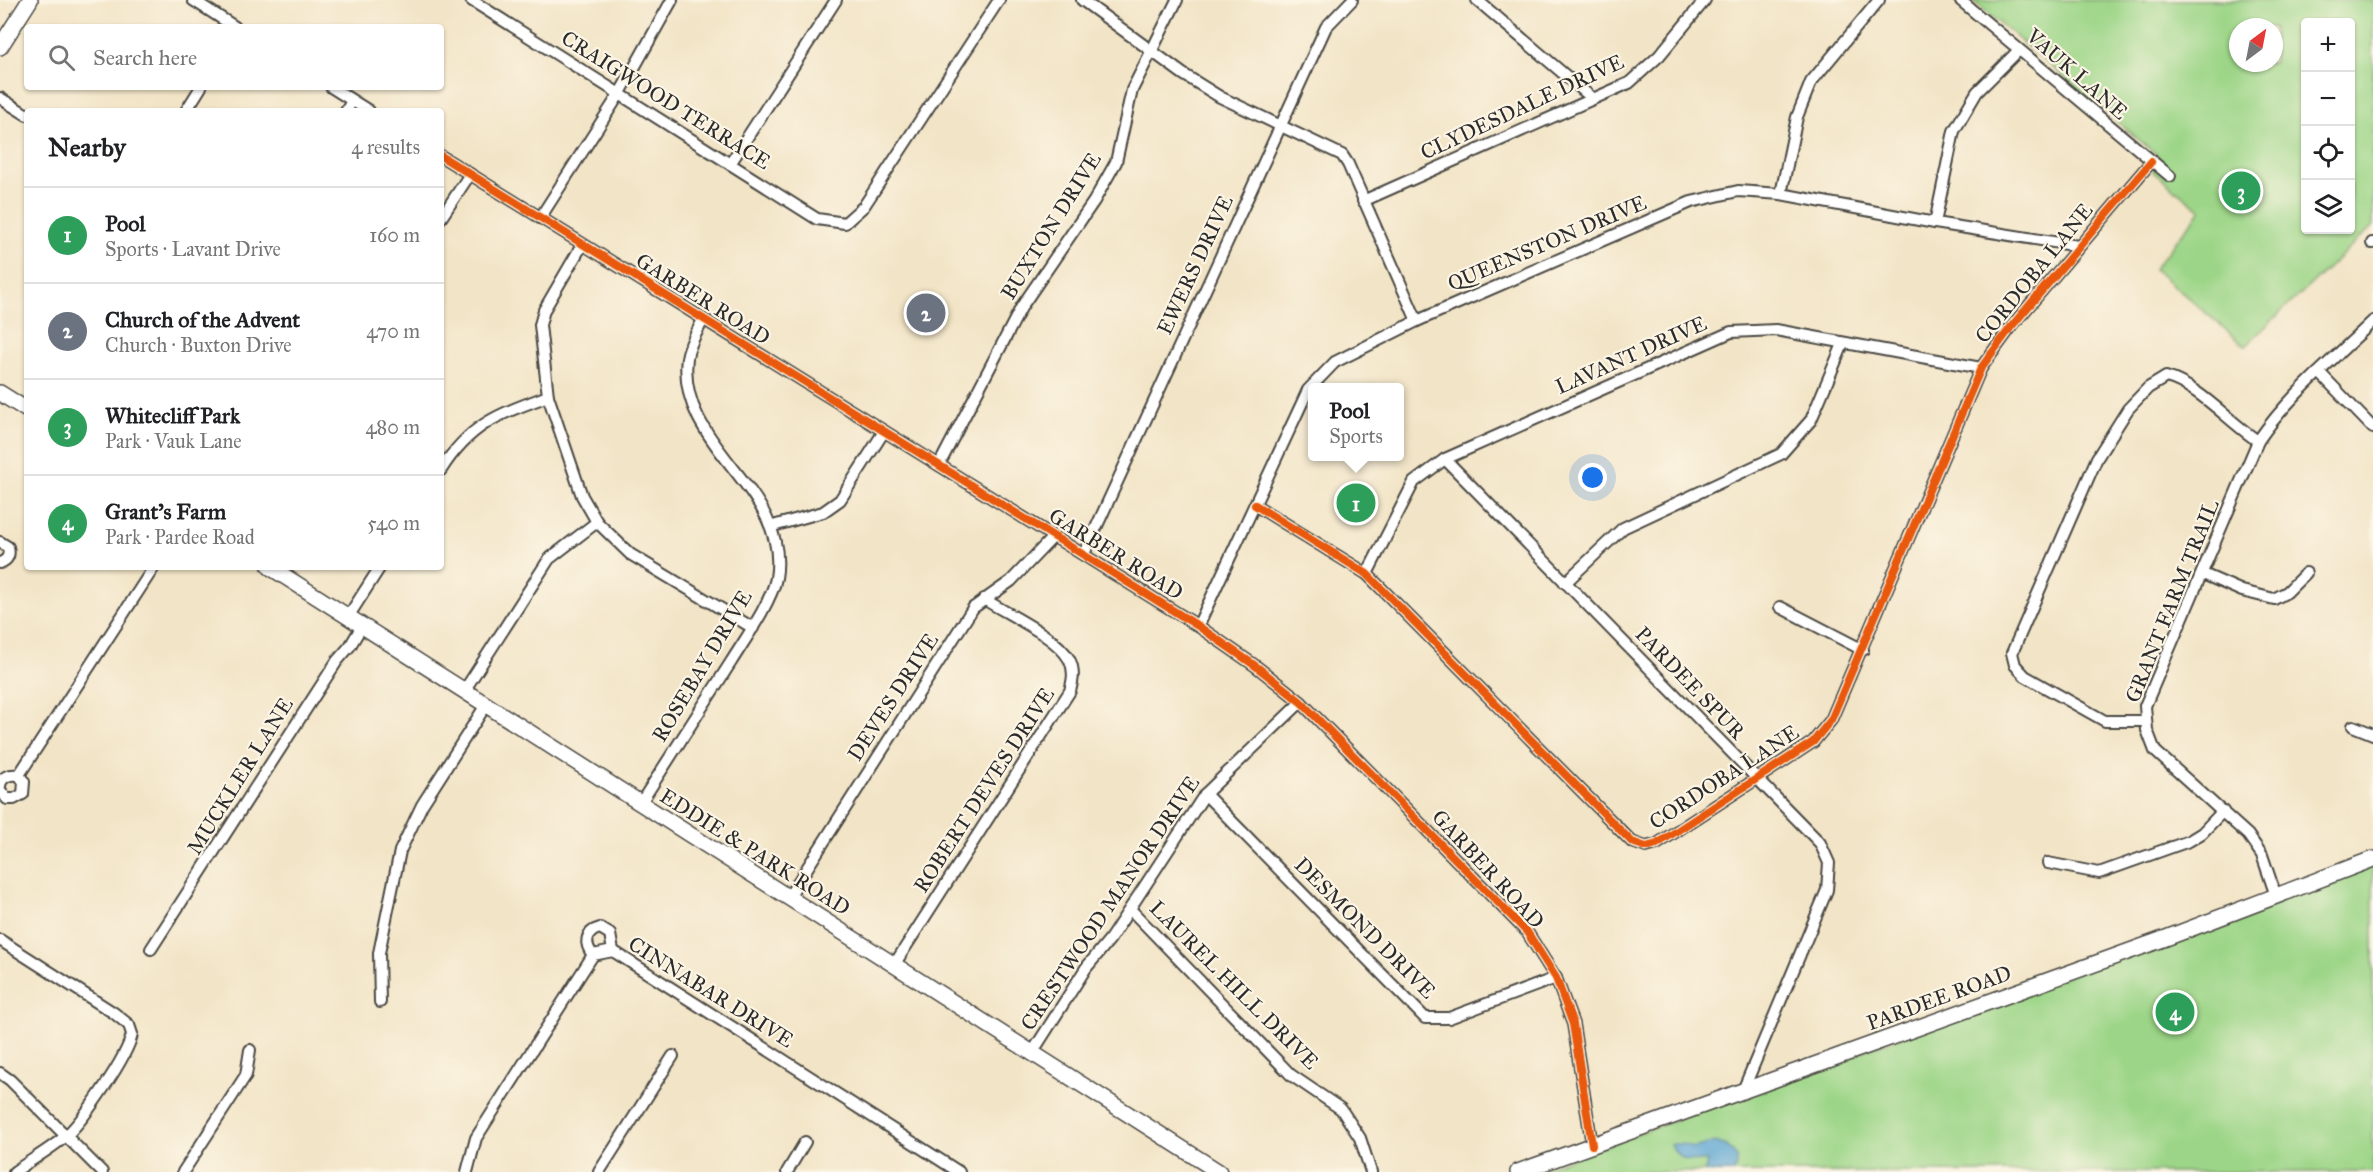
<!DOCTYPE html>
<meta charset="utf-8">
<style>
body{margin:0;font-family:"IM FELL Great Primer",serif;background:#f2f2f2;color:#202124}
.controls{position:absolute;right:18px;top:18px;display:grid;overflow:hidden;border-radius:6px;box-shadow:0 2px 4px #0004}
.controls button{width:54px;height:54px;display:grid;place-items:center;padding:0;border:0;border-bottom:2px solid #e0e0e0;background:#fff;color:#202124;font:30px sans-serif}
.compass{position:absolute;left:2229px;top:18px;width:54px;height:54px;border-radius:50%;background:#fff;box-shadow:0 2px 4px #0004;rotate:32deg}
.you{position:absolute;left:1593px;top:478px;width:21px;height:21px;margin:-15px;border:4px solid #fff;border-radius:50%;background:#1a73e8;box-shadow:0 0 0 9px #1a73e833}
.badge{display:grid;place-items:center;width:39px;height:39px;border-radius:50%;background:#1a73e8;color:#fff;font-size:20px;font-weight:700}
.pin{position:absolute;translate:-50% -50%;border:3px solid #fff;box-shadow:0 2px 6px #0006}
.popup{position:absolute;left:1308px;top:383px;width:96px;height:78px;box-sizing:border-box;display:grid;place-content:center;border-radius:6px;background:#fff;filter:drop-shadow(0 2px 4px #0005);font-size:20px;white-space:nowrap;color:#757577}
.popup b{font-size:22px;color:#202124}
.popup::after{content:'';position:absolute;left:50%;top:100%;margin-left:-12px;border:12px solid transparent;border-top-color:#fff}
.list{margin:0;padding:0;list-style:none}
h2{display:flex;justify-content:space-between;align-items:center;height:78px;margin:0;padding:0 24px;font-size:26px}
h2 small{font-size:20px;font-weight:400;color:#757577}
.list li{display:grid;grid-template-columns:39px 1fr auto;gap:18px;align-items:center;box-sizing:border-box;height:96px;padding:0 24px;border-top:2px solid #e0e0e0}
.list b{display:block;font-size:22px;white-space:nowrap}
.list p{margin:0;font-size:20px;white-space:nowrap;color:#757577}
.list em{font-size:20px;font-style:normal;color:#757577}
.icon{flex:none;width:33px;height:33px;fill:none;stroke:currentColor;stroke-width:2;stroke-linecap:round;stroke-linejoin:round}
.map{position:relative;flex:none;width:2373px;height:1172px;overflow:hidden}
.search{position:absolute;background:#fff;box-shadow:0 2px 4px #0004;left:24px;top:24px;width:420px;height:66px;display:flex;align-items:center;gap:15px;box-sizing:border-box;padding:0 21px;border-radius:6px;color:#757577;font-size:22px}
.panel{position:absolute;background:#fff;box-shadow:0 2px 4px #0004;left:24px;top:108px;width:420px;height:462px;border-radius:6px}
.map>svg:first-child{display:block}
.green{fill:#9cd587;stroke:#648059;stroke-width:1.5;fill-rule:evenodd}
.water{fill:#5ba6d3;stroke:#43687f;stroke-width:1.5}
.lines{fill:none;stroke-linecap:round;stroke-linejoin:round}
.street-casing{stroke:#494742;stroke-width:14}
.secondary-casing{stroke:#494742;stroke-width:18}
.street{stroke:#fff;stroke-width:10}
.secondary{stroke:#fff;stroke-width:15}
.cycleway-casing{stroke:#fcf5e5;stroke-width:11}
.cycleway{stroke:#e8590c;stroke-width:8}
.labels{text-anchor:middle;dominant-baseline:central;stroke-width:4.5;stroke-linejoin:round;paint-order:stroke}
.street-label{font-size:21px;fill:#2b2b2b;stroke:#fcf5e5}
</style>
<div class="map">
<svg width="2373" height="1172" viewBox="0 0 2373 1172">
<rect width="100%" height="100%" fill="#fcf5e5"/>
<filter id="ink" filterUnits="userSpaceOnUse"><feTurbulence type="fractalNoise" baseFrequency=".0167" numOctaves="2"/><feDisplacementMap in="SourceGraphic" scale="12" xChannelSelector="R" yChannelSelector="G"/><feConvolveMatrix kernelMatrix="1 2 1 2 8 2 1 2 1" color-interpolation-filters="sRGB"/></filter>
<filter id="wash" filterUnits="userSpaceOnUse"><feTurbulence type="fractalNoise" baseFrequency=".008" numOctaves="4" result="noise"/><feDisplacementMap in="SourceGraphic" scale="24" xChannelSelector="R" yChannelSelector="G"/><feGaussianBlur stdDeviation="1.35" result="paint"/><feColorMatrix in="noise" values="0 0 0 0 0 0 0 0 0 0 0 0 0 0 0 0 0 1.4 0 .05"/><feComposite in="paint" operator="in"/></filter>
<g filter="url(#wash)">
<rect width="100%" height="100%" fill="#f2e4c6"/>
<g class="green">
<path d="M1972 0H2373V226L2245 346 2154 269 2201 210 2153 172 2157 155ZM2306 22H2350V230H2306ZM2238 27H2274V63H2238Z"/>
<polygon points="2373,864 2373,1172 1533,1172"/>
</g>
<path class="water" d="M1715 1142 1727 1146 1737 1157V1166L1733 1172H1705L1707 1161C1690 1161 1678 1162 1671 1144H1682L1693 1148Z"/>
</g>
<g filter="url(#ink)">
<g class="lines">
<defs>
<g id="street">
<polyline points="193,0 235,27"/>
<polyline points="471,0 817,219 845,223 864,206 999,0"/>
<polyline points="1082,0 1183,74 1220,97 1342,155 1348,164 1417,321"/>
<polyline points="1477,0 1592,98"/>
<polyline points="1960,0 2170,176"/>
<polyline points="331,87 369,111"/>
<polyline points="0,98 27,115"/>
<polyline points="186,111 201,87"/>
<polyline points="346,111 352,101"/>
<polyline points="441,156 1198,626 1257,667 1301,702 1527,932 1556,978 1573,1024 1592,1145"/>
<polyline points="730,164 836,0"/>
<polyline points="1781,194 1797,117 1811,82 1879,0"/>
<polyline points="1363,201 1629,83 1659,56 1705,0"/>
<polyline points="441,218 470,174"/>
<polyline points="540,218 620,93 672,0"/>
<polyline points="1935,223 1954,131 1977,92 2019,50"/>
<polyline points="2372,243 2373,243"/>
<polyline points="582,245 544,310 540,325 548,396 582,496 597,522 630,554 753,628"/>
<polyline points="2320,373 2373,428"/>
<polyline points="1445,459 1820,843 1829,863 1827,890 1742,1093"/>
<polyline points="939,465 1022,306 1094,201 1116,162 1132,90 1177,0"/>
<path d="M441 470C470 424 499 414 548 396"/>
<polyline points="1255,505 1367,574 1632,842 1646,847 1657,844 1813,742 1831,720 1981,368 2011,327 2151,162"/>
<polyline points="773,526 823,512 840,500 883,433"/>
<path d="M0 542 8 547C10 555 8 560 0 563"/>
<polyline points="1084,554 1326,27 1352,0"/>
<polyline points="1367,574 1414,482 1445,459 1731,332 1776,330 1981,368"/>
<polyline points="2203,574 2242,591 2274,599 2287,592 2306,573"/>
<polyline points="1565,583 1623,528 1781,454 1811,420 1843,344"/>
<polyline points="1780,607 1863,650"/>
<polyline points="348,617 380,567"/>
<polyline points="1198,626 1308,390 1335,362 1417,321 1691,202 1738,191 1781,194 1935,223 2078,246"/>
<polyline points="464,691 549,559 597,522"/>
<path d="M2145 721H2105L2025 676 2015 665 2012 653 2097 458 2128 409 2148 388 2166 377C2198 385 2229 422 2258 441"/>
<polyline points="2353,726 2373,734"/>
<polyline points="19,775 154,567"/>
<path d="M0 786C1 776 10 774 19 775"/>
<polyline points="0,790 7,799 14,799 23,794 24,782 19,775"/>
<polyline points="1205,794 1425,1018 1449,1018 1556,978"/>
<path d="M640 804C671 756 701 709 731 662 744 641 772 601 776 578 791 488 676 448 687 358 689 344 697 332 703 320"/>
<polyline points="2048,863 2099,873 2189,841 2202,833 2223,811"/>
<path d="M2276 896 2262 855 2248 835 2155 751 2147 730 2145 706 2258 441C2289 395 2333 360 2373 321"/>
<polyline points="788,898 973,608 1011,581 1053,537"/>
<polyline points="1130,909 1291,1075 1341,1109 1360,1138 1371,1172"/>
<path d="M0 940 114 1013 129 1025 132 1034C128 1056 84 1119 67 1135 51 1149 31 1160 14 1172"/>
<polyline points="151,949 337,661 350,646 362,626"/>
<path d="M593 955C584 944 585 932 600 928L610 934 613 951"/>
<path d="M894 965 1070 691C1073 680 1075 670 1069 659 1056 636 1007 614 984 599"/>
<polyline points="380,1002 379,953 400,851 422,805 486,705"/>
<polyline points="1032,1053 1086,968 1110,939 1205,794 1301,702"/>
<polyline points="0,1073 10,1080 102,1172"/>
<polyline points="183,1172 246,1075 250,1050"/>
<polyline points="467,1172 476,1138 593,955 613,951 959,1172"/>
<polyline points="599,1172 673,1056"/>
<polyline points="787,1172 805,1142"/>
</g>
<g id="secondary">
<polyline points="0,47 30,0"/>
<polyline points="0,393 27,410"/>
<polyline points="270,567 1219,1172"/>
<polyline points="1518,1172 2166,938 2373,859"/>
</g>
</defs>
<use href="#street" class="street-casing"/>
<use href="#secondary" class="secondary-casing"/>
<use href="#street" class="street"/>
<use href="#secondary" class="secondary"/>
<defs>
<g id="cycleway">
<polyline points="441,156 1198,626 1257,667 1301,702 1527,932 1556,978 1573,1024 1592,1145"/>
<polyline points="1255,505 1367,574 1632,842 1646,847 1657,844 1813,742 1831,720 1981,368 2011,327 2151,162"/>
</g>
</defs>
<use href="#cycleway" class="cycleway-casing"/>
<use href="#cycleway" class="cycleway"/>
</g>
</g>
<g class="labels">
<g class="street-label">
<text transform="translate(2077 74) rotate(41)">VAUK LANE</text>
<text transform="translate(666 100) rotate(32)">CRAIGWOOD TERRACE</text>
<text transform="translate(1522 107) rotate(-25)">CLYDESDALE DRIVE</text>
<text transform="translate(1051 226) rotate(-58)">BUXTON DRIVE</text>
<text transform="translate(1547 243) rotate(-23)">QUEENSTON DRIVE</text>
<text transform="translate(1195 265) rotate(-65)">EWERS DRIVE</text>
<text transform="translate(2034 273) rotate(-51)">CORDOBA LANE</text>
<text transform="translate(703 299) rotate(32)">GARBER ROAD</text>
<text transform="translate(1631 355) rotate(-24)">LAVANT DRIVE</text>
<text transform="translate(1116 554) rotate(32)">GARBER ROAD</text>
<text transform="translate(2172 601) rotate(-68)">GRANT FARM TRAIL</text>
<text transform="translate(702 666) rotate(-59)">ROSEBAY DRIVE</text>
<text transform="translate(1690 683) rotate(46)">PARDEE SPUR</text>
<text transform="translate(893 697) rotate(-57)">DEVES DRIVE</text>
<text transform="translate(240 776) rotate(-58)">MUCKLER LANE</text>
<text transform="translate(1724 777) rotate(-33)">CORDOBA LANE</text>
<text transform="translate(984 790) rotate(-57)">ROBERT DEVES DRIVE</text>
<text transform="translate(755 852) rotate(32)">EDDIE &amp; PARK ROAD</text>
<text transform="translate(1488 869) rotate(47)">GARBER ROAD</text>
<text transform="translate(1110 903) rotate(-56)">CRESTWOOD MANOR DRIVE</text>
<text transform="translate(1365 928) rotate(45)">DESMOND DRIVE</text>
<text transform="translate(1234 985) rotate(45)">LAUREL HILL DRIVE</text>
<text transform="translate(711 992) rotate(32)">CINNABAR DRIVE</text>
<text transform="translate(1939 998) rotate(-20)">PARDEE ROAD</text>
</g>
</g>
</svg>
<div class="controls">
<button>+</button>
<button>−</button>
<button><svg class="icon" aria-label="locate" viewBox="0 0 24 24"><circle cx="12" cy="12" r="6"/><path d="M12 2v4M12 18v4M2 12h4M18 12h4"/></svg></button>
<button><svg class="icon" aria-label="layers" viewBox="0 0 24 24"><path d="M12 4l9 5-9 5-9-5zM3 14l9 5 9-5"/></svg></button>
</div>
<svg class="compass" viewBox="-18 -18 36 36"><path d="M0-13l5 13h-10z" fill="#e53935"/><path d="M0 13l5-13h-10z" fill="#757577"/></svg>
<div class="you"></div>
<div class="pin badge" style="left:1356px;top:503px;background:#2e9e5b">1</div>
<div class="popup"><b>Pool</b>Sports</div>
<div class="pin badge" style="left:926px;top:313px;background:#6b7280">2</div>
<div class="pin badge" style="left:2241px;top:191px;background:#2e9e5b">3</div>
<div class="pin badge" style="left:2175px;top:1012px;background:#2e9e5b">4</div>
<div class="search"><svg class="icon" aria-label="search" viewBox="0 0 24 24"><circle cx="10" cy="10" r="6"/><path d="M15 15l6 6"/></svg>Search here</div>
<section class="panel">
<h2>Nearby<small>4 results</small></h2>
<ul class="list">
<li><span class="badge" style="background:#2e9e5b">1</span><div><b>Pool</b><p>Sports · Lavant Drive</p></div><em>160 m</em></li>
<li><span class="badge" style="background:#6b7280">2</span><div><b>Church of the Advent</b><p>Church · Buxton Drive</p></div><em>470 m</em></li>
<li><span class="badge" style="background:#2e9e5b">3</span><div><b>Whitecliff Park</b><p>Park · Vauk Lane</p></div><em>480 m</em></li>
<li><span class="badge" style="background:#2e9e5b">4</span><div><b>Grant's Farm</b><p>Park · Pardee Road</p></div><em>540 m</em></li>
</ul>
</section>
</div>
